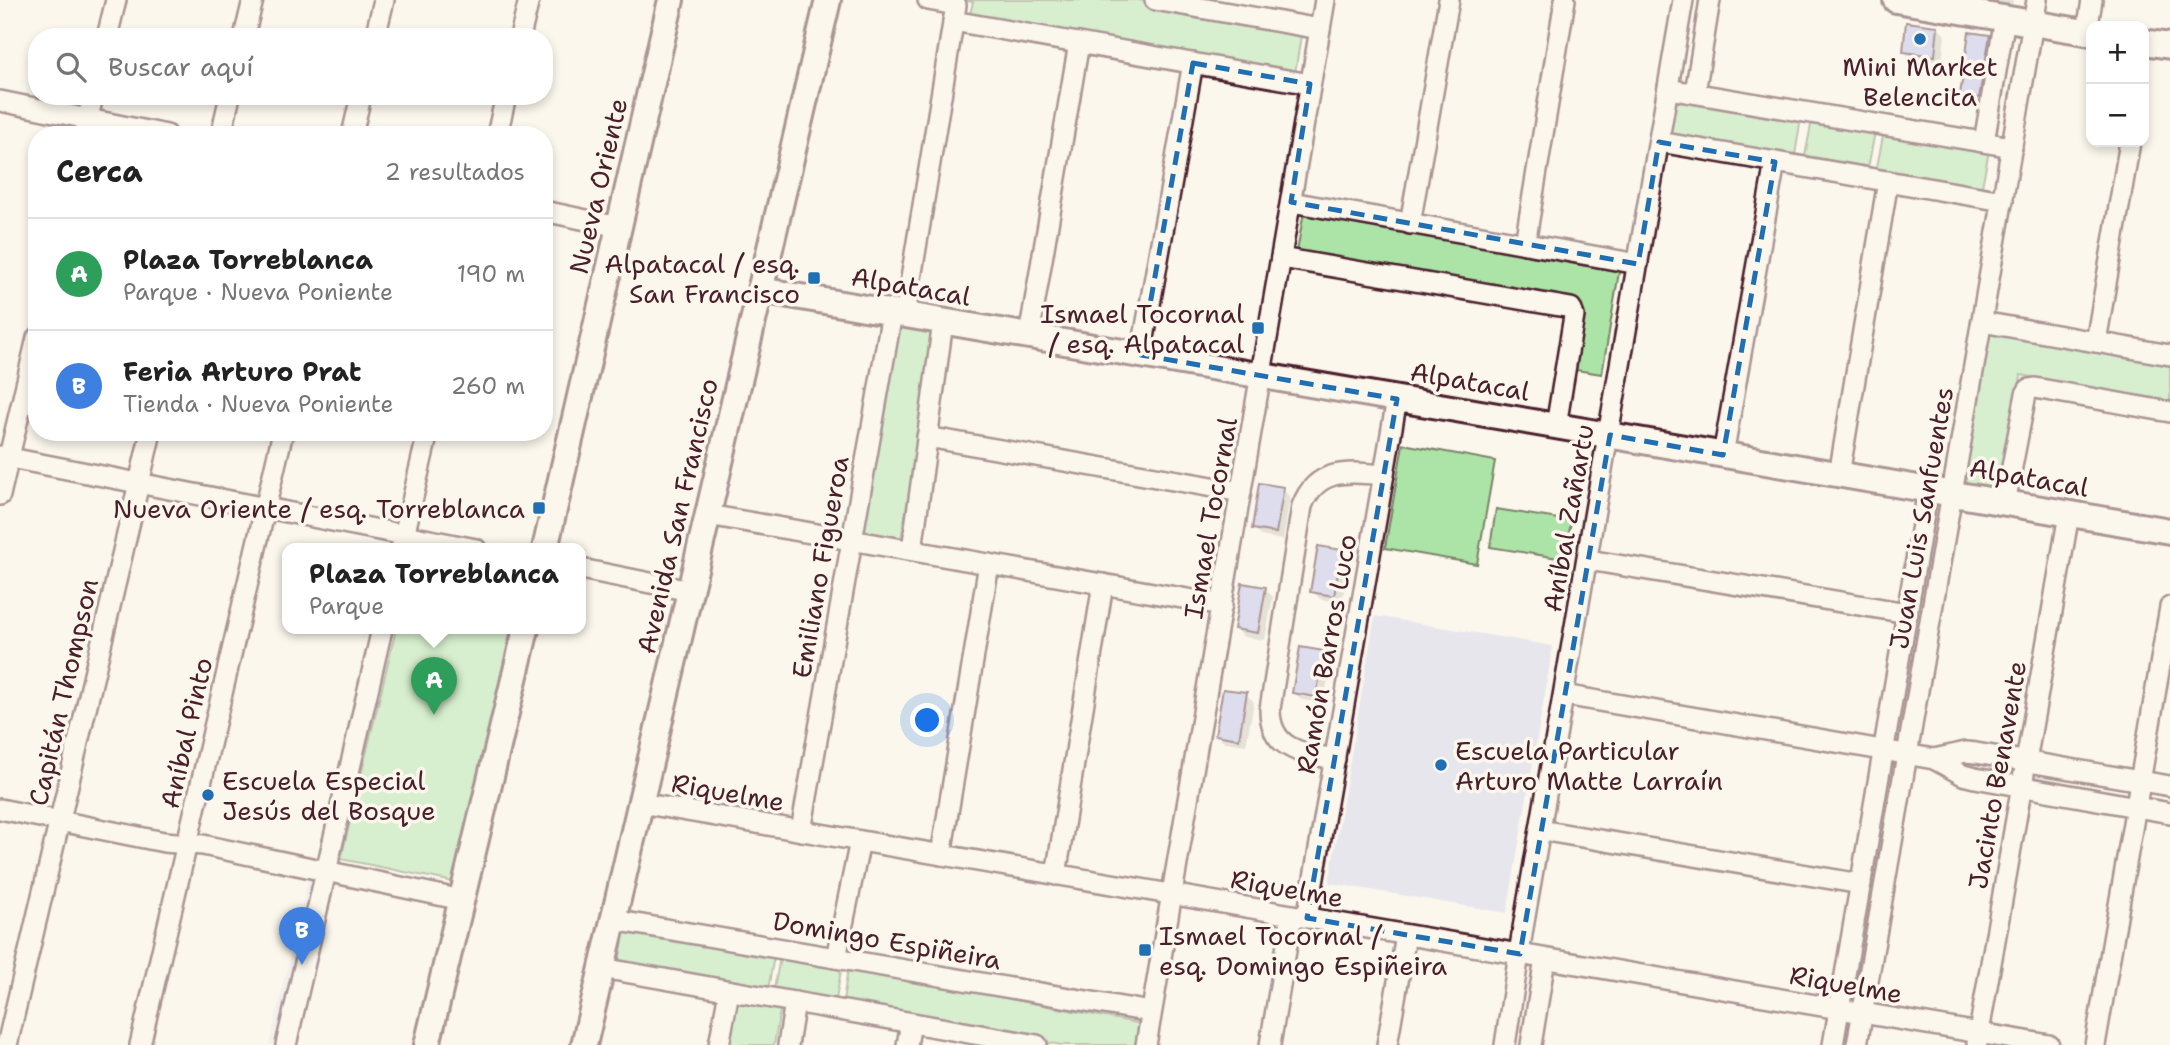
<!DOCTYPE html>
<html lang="es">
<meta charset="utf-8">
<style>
body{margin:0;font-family:"Shantell Sans",sans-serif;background:#f6f6f6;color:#222}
.controls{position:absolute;right:21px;top:21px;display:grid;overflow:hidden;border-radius:14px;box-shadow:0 4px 10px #0003}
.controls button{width:63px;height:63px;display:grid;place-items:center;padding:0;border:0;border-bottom:2px solid #e0e0e0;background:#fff;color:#222;font:35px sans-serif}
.you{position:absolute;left:928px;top:721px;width:24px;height:24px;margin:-18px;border:5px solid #fff;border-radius:50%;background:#1a73e8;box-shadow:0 0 0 10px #1a73e833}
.badge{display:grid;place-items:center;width:46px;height:46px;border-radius:50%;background:#1f6fb2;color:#fff;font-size:23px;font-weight:700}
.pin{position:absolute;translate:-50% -58px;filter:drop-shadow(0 2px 4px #0008)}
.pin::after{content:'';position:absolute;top:37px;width:24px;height:21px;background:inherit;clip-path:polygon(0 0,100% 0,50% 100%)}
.popup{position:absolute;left:282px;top:543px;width:304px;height:91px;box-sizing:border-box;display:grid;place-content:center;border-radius:14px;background:#fff;filter:drop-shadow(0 2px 5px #0005);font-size:23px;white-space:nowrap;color:#767676}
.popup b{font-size:26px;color:#222}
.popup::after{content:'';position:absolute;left:50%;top:100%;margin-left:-14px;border:14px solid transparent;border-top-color:#fff}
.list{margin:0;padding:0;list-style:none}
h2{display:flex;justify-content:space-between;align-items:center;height:91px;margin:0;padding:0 28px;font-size:30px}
h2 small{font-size:23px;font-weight:400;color:#767676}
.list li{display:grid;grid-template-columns:46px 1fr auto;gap:21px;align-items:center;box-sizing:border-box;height:112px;padding:0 28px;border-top:2px solid #e0e0e0}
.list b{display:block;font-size:26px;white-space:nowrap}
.list p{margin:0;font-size:23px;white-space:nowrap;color:#767676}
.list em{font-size:23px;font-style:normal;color:#767676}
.icon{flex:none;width:38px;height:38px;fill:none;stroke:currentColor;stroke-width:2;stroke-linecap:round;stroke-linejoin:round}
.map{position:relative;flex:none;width:2170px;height:1045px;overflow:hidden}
.search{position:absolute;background:#fff;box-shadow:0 4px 10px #0003;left:28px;top:28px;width:525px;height:77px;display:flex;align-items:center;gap:18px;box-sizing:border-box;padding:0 24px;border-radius:28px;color:#767676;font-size:26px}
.panel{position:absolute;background:#fff;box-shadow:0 4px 10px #0003;left:28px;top:126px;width:525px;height:315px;border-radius:28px}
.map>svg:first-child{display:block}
.built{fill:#e7e6ed}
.green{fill:#ace4a8;stroke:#7b826a;stroke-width:2}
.shadow{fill:#0003}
.building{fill:#b9bdee;stroke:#4a1f2b;stroke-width:2}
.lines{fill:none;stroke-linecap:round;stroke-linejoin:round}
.minor-casing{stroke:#4a1f2b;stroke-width:24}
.major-casing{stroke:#4a1f2b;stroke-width:30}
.minor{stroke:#fbf7ec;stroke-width:19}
.major{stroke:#fbf7ec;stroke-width:24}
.marked{fill:none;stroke:#1f6fb2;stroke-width:5;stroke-dasharray:14 9;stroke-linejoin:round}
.poi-dot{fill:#1f6fb2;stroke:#fbf7ec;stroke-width:2.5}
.labels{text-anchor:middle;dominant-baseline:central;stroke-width:7;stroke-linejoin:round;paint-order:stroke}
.poi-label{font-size:26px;fill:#4a1f2b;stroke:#fbf7ec;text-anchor:end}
.street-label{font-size:26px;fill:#4a1f2b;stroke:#fbf7ec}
</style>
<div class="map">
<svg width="2170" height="1045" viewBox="0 0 2170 1045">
<rect width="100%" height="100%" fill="#fbf7ec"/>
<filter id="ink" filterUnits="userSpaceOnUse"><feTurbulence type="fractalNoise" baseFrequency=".0143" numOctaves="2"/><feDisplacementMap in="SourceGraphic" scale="14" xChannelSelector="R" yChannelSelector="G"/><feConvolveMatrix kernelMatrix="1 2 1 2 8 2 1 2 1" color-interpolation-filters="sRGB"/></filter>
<g filter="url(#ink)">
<g class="built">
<polygon points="1375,616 1553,646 1507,913 1329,883"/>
<polygon points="308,879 335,886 297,1045 269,1045"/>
</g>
<g class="green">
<polygon points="962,0 1138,0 1302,29 1295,73 970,14 973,2"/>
<polygon points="1671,95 1801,118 1795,155 1665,133"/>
<polygon points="1812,120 1875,132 1868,168 1805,156"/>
<polygon points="1884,131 1989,151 1981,191 1876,172"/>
<polygon points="1304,211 1620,266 1602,374 1569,369 1579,307 1296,258"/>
<polygon points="896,324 932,331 919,435 901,540 859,534"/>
<polygon points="1984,331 2170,362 2170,403 2021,375 2001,493 1959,486"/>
<polygon points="1403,444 1495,461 1477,564 1385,548"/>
<polygon points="1496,509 1571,521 1565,559 1490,547"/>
<polygon points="396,629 511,629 454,882 341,859"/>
<polygon points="625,929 774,956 767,995 618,967"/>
<polygon points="780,958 841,970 835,1005 773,994"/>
<polygon points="848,968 1142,1024 1137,1045 1062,1045 842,1008"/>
<polygon points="728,1002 780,1010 774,1045 721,1045"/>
</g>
<g class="shadow">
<polygon points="1986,0 2013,0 2012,5"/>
<polygon points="1938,28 1945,35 1942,63 1912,59 1904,51"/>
<polygon points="1989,36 2001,48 1991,108 1974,106 1962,94"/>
<polygon points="1283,489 1290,497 1283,540 1261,536 1254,528"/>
<polygon points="1341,552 1349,559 1342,603 1320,599 1312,591"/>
<polygon points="1265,589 1273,597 1265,640 1244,637 1236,629"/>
<polygon points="1323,652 1331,660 1325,696 1300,692 1300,696 1324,700 1323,703 1302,700 1294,692"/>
<polygon points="1246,694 1254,702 1246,745 1224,742 1217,734"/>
</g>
<g class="building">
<polygon points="1906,22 1938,26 1935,56 1903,52"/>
<polygon points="1969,32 1990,35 1979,98 1960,95"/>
<polygon points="1259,483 1284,487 1276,533 1252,529"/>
<polygon points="1318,546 1342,550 1334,596 1310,592"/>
<polygon points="1242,583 1266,587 1258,633 1234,629"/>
<polygon points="1300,647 1324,651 1316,697 1292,693"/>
<polygon points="1223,689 1247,692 1239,739 1215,735"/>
</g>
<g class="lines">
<defs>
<g id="minor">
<polyline points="1155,0 1320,29"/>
<polyline points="953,21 1310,84"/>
<polyline points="2087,32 2092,0"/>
<polyline points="107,37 116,0"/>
<polyline points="244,37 253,0"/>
<polyline points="375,37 384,0"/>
<polyline points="520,37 529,0"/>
<polyline points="1668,89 2012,147"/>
<polyline points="1695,93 1710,0"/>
<polyline points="0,101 167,135"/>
<polyline points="84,135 93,96"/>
<polyline points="221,135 230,96"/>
<polyline points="352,135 361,96"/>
<polyline points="497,135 506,96"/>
<polyline points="1659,142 2003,201"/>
<polyline points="1984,142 2005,18"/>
<polyline points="1291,202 1638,264"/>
<polyline points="544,211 619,227"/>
<polyline points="1410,224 1449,0"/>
<polyline points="1525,244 1565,0"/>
<polyline points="1281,258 1571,308 1574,316 1556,426"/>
<polyline points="905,315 956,5 928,0"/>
<polyline points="1982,322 2170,355"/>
<polyline points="1029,336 1079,43"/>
<polyline points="2096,342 2130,142"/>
<polyline points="1141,355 1193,63"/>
<polyline points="927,437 1241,492"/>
<polyline points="1723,455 1775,162"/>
<polyline points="0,456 476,549"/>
<polyline points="1839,475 1888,181"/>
<polyline points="0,495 37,338"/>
<polyline points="2005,503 2026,394 2029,389 2035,388 2170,412"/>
<polyline points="708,515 1222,605"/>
<polyline points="401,549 428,432"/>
<polyline points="912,550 943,322"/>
<polyline points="1588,560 1907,613"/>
<polyline points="581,569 690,591"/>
<polyline points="1564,695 1934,759 1963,775 1975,778 2170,813"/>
<path d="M1335 759C1302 753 1270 750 1270 709L1302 506C1317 467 1349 472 1384 475"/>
<polyline points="1934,759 1966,752 1976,753 2170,786"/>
<polyline points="640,803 2049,1045"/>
<polyline points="0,809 164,842 203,845 462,900"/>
<polyline points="1540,830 1861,884"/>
<polyline points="801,831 892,313"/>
<polyline points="941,855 989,564"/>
<polyline points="1056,875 1103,584"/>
<polyline points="1307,918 1397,399"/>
<polyline points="613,920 1151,1012"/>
<polyline points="836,958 860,841"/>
<polyline points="602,968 1037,1045"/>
<polyline points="1977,1044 2069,514"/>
<polyline points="7,1045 151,432"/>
<polyline points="140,1045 283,432"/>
<polyline points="286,1045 382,629"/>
<polyline points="719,1045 729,991"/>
<polyline points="788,1045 795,1002"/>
<polyline points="907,1045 911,1023"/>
<polyline points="1146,1045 1325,0"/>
<polyline points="1270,1045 1292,915"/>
<polyline points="1387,1045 1406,935"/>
<polyline points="1505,1045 1523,928 1683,0"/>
<polyline points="1531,1045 1545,959"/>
<polyline points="1833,1045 1928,490"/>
<polyline points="1857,1045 2037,0"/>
<polyline points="2095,1045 2170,607"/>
</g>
<g id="major">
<polyline points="1896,0 2091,33"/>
<polyline points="2144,42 2170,46"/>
<polyline points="760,290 2170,531"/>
<polyline points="545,549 671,0"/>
<polyline points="427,1045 526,629"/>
<polyline points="584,1045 828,0"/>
</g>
</defs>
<use href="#minor" class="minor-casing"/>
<use href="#major" class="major-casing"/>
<use href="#minor" class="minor"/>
<use href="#major" class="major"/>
</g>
</g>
<path d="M0 0H2170V1045H0ZM1193 63 1310 84 1291 202 1638 264 1659 142 1775 162 1723 455 1610 435 1520 954 1307 918 1397 399 1141 355Z" fill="#fbf7ec" fill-opacity=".55" fill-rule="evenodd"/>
<path class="marked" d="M1193 63 1310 84 1291 202 1638 264 1659 142 1775 162 1723 455 1610 435 1520 954 1307 918 1397 399 1141 355Z"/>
<g class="poi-dot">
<circle cx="1920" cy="39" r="7"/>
<rect x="807" y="271" width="14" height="14" rx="3.5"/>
<rect x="1251" y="321" width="14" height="14" rx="3.5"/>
<rect x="532" y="501" width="14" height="14" rx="3.5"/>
<circle cx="1441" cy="765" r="7"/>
<circle cx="208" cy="795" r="7"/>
<rect x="1138" y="943" width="14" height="14" rx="3.5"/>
</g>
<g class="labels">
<g class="poi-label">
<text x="1920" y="66" text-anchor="middle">Mini Market<tspan x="1920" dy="30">Belencita</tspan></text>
<text x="800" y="263">Alpatacal / esq.<tspan x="800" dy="30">San Francisco</tspan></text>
<text x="1244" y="313">Ismael Tocornal<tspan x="1244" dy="30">/ esq. Alpatacal</tspan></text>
<text x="525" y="508">Nueva Oriente / esq. Torreblanca</text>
<text x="1455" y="750" text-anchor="start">Escuela Particular<tspan x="1455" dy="30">Arturo Matte Larraín</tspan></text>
<text x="222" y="780" text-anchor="start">Escuela Especial<tspan x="222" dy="30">Jesús del Bosque</tspan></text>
<text x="1159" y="935" text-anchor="start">Ismael Tocornal /<tspan x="1159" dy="30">esq. Domingo Espiñeira</tspan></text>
</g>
<g class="street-label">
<text transform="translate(598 186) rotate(-77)">Nueva Oriente</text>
<text transform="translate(911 286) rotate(10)">Alpatacal</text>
<text transform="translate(1470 381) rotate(10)">Alpatacal</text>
<text transform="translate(2029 477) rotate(10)">Alpatacal</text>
<text transform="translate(677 516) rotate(-77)">Avenida San Francisco</text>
<text transform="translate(1210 518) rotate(-80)">Ismael Tocornal</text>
<text transform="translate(1568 518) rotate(-80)">Aníbal Zañartu</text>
<text transform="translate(1921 518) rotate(-80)">Juan Luis Sanfuentes</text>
<text transform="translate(820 567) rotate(-80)">Emiliano Figueroa</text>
<text transform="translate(1326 654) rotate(-80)">Ramón Barros Luco</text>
<text transform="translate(63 692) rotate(-77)">Capitán Thompson</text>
<text transform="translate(186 733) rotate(-77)">Aníbal Pinto</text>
<text transform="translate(1997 775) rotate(-80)">Jacinto Benavente</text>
<text transform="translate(728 792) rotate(10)">Riquelme</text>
<text transform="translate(1287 888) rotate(10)">Riquelme</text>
<text transform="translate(887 940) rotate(10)">Domingo Espiñeira</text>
<text transform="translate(1846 984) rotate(10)">Riquelme</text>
</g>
</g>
</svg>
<div class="controls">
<button>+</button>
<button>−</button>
</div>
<div class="you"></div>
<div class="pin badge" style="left:434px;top:715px;background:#2e9e5b">A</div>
<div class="popup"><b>Plaza Torreblanca</b>Parque</div>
<div class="pin badge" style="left:302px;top:965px;background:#3f7fe0">B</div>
<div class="search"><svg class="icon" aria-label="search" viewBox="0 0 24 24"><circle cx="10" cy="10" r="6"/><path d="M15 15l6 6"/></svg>Buscar aquí</div>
<section class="panel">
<h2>Cerca<small>2 resultados</small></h2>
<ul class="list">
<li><span class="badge" style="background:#2e9e5b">A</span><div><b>Plaza Torreblanca</b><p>Parque · Nueva Poniente</p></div><em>190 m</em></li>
<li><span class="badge" style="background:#3f7fe0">B</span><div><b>Feria Arturo Prat</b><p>Tienda · Nueva Poniente</p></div><em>260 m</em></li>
</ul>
</section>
</div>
